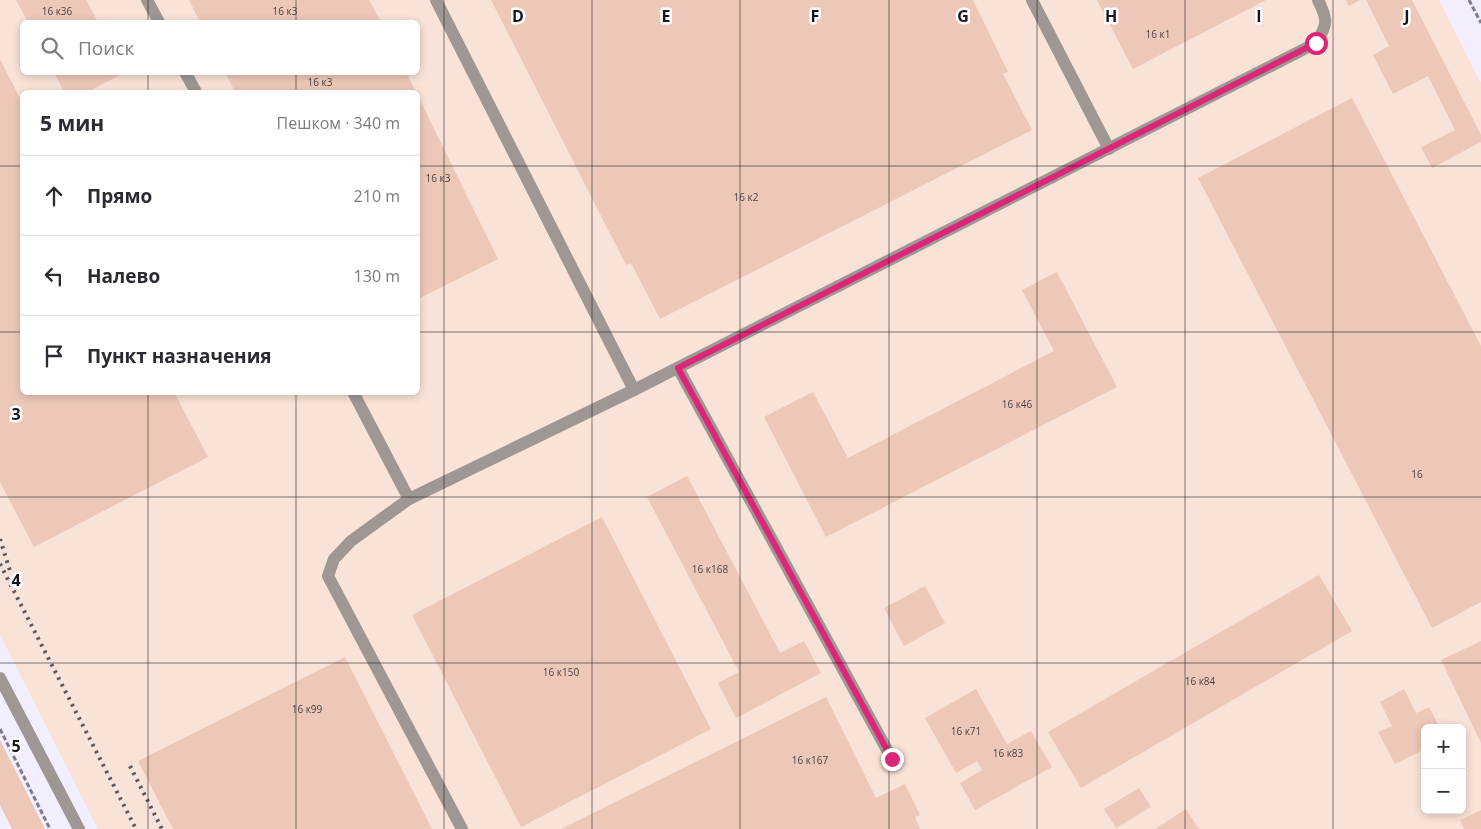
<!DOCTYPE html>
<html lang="ru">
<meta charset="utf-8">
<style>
body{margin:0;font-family:"Open Sans",sans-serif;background:#f7f7f7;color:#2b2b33}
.controls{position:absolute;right:15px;bottom:15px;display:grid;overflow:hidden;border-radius:8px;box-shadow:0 2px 8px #0003}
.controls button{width:45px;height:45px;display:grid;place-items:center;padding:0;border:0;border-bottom:1px solid #e1e1e2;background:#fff;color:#2b2b33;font:25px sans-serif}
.stop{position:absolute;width:15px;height:15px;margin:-11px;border:4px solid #db2777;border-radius:50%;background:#fff}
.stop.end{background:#db2777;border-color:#fff;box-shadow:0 1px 5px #0008}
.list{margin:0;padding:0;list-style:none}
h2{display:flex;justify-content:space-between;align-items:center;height:65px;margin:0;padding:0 20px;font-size:21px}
h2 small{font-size:16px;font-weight:400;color:#7c7c81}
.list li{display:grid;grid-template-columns:32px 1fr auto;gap:15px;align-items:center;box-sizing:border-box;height:80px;padding:0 20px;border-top:1px solid #e1e1e2}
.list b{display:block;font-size:19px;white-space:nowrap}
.list em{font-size:16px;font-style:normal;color:#7c7c81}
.icon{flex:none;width:28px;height:28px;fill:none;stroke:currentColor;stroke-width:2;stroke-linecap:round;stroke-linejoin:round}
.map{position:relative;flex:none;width:1481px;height:829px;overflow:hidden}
.search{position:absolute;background:#fff;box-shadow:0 2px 8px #0003;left:20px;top:20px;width:400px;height:55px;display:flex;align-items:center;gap:12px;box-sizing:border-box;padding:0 18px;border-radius:8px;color:#7c7c81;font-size:19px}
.panel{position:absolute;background:#fff;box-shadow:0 2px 8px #0003;left:20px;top:90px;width:400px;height:305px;border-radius:8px}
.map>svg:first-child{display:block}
.industrial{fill:#f9e2d7;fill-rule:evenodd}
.building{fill:#edc8b9}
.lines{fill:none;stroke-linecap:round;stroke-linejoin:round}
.path{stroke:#807d88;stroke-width:3;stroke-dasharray:5 2.5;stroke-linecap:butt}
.minor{stroke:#9e9793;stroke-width:12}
.rail{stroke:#5b5861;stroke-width:4;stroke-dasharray:2.5 5;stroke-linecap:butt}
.route{stroke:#db2777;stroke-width:6}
.grid{fill:none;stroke:#17151b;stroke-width:1;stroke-opacity:0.55}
.labels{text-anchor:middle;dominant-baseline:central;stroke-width:5;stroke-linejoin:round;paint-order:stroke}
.number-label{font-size:10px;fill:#4c4242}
.grid-label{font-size:16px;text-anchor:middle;font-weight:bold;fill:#17151b;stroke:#fff;stroke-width:5;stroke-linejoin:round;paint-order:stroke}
</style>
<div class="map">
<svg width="1481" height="829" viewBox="0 0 1481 829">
<rect width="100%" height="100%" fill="#f3eefe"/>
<path class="industrial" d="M0 0H1439L1481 83V829H98L0 635ZM22 22H418V72H22ZM22 92H418V392H22ZM1425 728H1462V810H1425Z"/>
<g class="building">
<polygon points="16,0 86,0 98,22 28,22"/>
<polygon points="189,0 369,0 381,22 200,22"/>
<polygon points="491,0 973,0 1008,72 1003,74 1032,130 660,319 631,263 626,265"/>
<polygon points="1097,0 1266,0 1133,69"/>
<polygon points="1346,0 1360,0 1349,6"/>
<polygon points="1366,0 1412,0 1481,135 1481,142 1432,168 1421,147 1455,130 1428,76 1393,94 1373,55 1389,46"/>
<polygon points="0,59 22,102 22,392 174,392 208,457 34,547 0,482"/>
<polygon points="54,72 126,72 87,92 64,92"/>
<polygon points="225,72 406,72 416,92 235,92"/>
<polygon points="418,96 498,259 418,299"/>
<polygon points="1352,98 1481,346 1481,602 1432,628 1198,178"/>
<polygon points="1057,272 1117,387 826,537 764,417 813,392 848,458 1054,351 1022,290"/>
<polygon points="687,476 780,653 804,641 821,673 736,718 718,683 739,672 647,497"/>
<polygon points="602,517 711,729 521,827 412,615"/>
<polygon points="1319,575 1352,631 1081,788 1048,732"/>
<polygon points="925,586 945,623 904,646 884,608"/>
<polygon points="1481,641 1481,743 1441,660"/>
<polygon points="345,657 432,829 173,829 138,761"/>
<polygon points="976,689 1007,744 1031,731 1052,767 975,810 960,783 982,770 977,761 956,773 925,718"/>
<polygon points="1404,689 1416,713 1429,707 1440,728 1425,728 1425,749 1395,764 1378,732 1392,726 1380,702"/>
<polygon points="826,697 876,798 905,784 920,815 915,817 920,829 561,829"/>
<polygon points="0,740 45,829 12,829 0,805"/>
<polygon points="1139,788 1151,807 1116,828 1104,809"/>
<polygon points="1186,809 1199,829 1155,829"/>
<polygon points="1481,810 1481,829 1464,829 1460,820"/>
</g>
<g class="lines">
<g class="path">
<polyline points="1469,0 1481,23"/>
<polyline points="0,729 50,829"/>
</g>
<g class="minor">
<polyline points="147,0 159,22"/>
<polyline points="436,0 634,390"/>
<polyline points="1032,0 1109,149"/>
<polyline points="185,72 196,92"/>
<polyline points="678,368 892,759"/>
<polyline points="353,392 409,499"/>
<polyline points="0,678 79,829"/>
<path d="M462 829 328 576 334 559 351 541 409 499 634 390 1316 43C1328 24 1328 20 1318 0"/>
</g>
<g class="rail">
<polyline points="0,539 11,574"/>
<polyline points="0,564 136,829"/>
<polyline points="130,766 162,829"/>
</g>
</g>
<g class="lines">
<polyline class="route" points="892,759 678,368 1316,43"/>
</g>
<path class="grid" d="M148 0V22M296 0V22M444 0V829M592 0V829M740 0V829M889 0V829M1037 0V829M1185 0V829M1333 0V829M148 72V92M296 72V92M0 166H22M418 166H1481M0 332H22M418 332H1481M148 392V829M296 392V829M0 497H1481M0 663H1481"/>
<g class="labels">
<g class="number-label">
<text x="57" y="11">16 к36</text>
<text x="285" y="11">16 к3</text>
<text x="1158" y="34">16 к1</text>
<text x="320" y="82">16 к3</text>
<text x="438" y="178">16 к3</text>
<text x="746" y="197">16 к2</text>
<text x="1017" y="404">16 к46</text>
<text x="1417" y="474">16</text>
<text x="710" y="569">16 к168</text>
<text x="561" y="672">16 к150</text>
<text x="1200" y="681">16 к84</text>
<text x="307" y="709">16 к99</text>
<text x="966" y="731">16 к71</text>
<text x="1008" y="753">16 к83</text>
<text x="810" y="760">16 к167</text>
</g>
</g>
<g class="grid-label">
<text x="518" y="22">D</text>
<text x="666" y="22">E</text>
<text x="815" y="22">F</text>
<text x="963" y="22">G</text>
<text x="1111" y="22">H</text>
<text x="1259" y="22">I</text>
<text x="1407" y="22">J</text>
<text x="16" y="420">3</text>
<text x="16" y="586">4</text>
<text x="16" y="752">5</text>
</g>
</svg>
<div class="controls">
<button>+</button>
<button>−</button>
</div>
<div class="stop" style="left:1316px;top:43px"></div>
<div class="stop end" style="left:892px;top:759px"></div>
<div class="search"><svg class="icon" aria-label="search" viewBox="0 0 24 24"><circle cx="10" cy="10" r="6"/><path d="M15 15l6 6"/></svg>Поиск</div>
<section class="panel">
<h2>5 мин<small>Пешком · 340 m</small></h2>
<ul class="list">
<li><svg class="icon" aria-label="ahead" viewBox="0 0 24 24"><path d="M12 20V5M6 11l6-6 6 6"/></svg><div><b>Прямо</b></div><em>210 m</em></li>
<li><svg class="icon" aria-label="left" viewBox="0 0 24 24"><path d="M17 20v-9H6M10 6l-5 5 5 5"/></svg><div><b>Налево</b></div><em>130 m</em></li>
<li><svg class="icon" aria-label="arrive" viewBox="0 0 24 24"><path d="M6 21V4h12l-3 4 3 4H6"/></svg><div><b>Пункт назначения</b></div></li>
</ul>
</section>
</div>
